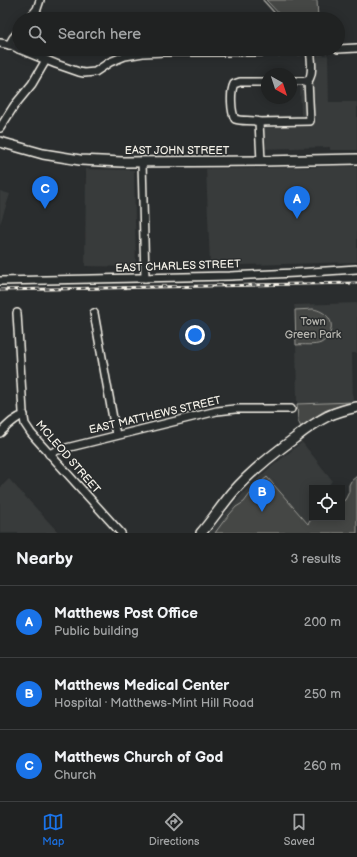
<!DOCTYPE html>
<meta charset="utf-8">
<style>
body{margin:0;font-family:"Balsamiq Sans",sans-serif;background:#2d2f2f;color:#f1f3f6}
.controls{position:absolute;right:12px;bottom:12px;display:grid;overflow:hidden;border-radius:0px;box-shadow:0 2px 10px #0003}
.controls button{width:36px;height:36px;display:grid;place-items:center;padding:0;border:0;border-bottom:1px solid #3d3f40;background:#202222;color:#f1f3f6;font:20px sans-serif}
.compass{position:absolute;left:261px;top:68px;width:36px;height:36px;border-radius:50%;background:#202222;box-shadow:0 2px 10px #0003;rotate:141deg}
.you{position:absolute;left:195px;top:335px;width:14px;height:14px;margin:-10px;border:3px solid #fff;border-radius:50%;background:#1a73e8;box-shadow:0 0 0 6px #1a73e833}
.badge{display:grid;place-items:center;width:26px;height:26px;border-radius:50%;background:#1a73e8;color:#fff;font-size:13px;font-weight:700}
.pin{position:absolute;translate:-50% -33px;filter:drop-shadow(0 1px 2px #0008)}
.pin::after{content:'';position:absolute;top:21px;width:14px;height:12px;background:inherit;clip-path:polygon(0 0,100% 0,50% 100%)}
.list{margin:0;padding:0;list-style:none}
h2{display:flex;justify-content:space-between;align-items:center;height:52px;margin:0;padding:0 16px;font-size:17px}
h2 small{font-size:13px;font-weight:400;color:#a2a4a5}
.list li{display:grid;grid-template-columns:26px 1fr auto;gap:12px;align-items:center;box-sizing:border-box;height:72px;padding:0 16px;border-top:1px solid #3d3f40}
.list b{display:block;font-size:15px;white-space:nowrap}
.list p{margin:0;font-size:13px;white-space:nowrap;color:#a2a4a5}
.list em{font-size:13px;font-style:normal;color:#a2a4a5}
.icon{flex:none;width:22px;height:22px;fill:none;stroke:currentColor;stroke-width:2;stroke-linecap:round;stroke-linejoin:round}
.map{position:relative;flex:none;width:357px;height:533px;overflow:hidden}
.search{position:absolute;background:#202222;box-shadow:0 2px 10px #0003;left:12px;right:12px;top:12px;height:44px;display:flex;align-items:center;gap:10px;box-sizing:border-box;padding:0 14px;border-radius:22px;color:#a2a4a5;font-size:15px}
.sheet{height:268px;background:#202222}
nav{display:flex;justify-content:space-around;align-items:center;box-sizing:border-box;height:56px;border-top:1px solid #3d3f40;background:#202222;font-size:11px;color:#a2a4a5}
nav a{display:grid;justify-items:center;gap:2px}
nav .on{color:#1a73e8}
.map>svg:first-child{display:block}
.built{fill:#373a3a}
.green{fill:#444645;stroke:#9c9c96}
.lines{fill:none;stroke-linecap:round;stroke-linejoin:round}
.stream{stroke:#9f9f9a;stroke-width:1.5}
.minor-casing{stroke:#f4f1e8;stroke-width:10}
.major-casing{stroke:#f4f1e8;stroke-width:12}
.minor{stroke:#2a2d2e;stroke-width:7}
.major{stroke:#2a2d2e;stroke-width:9}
.rail-casing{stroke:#f4f1e8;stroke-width:3}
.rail{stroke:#2a2d2e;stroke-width:1.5;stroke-dasharray:4.5;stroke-linecap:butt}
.labels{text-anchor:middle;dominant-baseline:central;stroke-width:3;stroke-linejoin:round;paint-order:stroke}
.street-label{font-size:11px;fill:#f4f1e8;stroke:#2a2d2e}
.park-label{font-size:11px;fill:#b6b5af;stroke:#2a2d2e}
</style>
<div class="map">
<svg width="357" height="533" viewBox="0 0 357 533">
<rect width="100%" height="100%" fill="#2a2d2e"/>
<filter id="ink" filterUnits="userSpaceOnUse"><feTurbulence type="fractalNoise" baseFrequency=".025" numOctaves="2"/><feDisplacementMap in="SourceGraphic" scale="8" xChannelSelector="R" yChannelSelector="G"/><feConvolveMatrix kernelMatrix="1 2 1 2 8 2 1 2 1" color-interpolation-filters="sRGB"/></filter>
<g filter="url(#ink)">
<g class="built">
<polygon points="328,55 329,102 357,102 357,150 330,150 330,147 259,149 258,116 301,115 300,81 310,81 309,56"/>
<polygon points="357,166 357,262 210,266 206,169"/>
<polygon points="86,169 134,170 136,267 85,266"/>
<polygon points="0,191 10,194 0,224"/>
<polygon points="357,303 357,353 352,353 353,402 297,404 296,345 316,344 329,318 325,314 313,309 295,310 294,305"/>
<polygon points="302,442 332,480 328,488 312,488 312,518 309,524 316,533 209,533 245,491 265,472"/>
<polygon points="9,479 59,533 0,533 0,488"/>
</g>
<g class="green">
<polygon points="266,0 317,0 318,19 284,19"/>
<path d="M313 309C325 311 335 320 330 333 328 337 325 341 321 343 314 346 304 344 296 345L295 310Z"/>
<polygon points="353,402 324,411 301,427 298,421 297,404"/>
<polygon points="357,476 357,533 215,533 223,522 236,507 244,502 255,487 267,477 308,524 312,518 342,518 342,501 345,500 349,492 349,485 351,481"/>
</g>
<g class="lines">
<polyline class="stream" points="263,0 280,19"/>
<defs>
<g id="minor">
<polyline points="29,19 37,9 40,0"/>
<polyline points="0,43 11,45 19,49"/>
<polyline points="9,45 13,38 19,31"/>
<polyline points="19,49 56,64 79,72 84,73 95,72 110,62 125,56 143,53 165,52 260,52 324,49"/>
<polyline points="338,49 357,48"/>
<polyline points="291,81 308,81"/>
<path d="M267 82H240L234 84C230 92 231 112 235 119 243 122 251 119 259 122L310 121 308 81C314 74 311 58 310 49"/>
<polyline points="259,122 261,161"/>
<polyline points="0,128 14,106 32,84 46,60"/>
<polyline points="142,162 145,278"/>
<polyline points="0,281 230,276 295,273 357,269"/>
<polyline points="17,313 23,412 25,424 31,433 37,440 121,533"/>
<polyline points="94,313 116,435"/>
<path d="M0 433C7 426 14 418 24 415"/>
<polyline points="49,454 58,450 217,411 235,409 291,409"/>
</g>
<g id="major">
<polyline points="0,142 43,154 80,160 122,162 261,161 357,159"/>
<path d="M201 533C212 520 222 505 233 492 251 471 273 454 295 438 305 430 316 422 328 416 337 412 347 409 357 407"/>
</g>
</defs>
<use href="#minor" class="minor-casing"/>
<use href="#major" class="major-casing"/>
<use href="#minor" class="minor"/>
<use href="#major" class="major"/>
<defs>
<polyline id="rail" points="0,290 357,283"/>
</defs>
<use href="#rail" class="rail-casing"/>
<use href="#rail" class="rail"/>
</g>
</g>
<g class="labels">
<g class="street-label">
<text x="177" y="150">EAST JOHN STREET</text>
<text transform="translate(178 266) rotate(-2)">EAST CHARLES STREET</text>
<text transform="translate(155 415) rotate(-13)">EAST MATTHEWS STREET</text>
<text transform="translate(68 457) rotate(49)">MCLEOD STREET</text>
</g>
<g class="park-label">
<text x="313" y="321">Town<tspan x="313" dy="13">Green Park</tspan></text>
</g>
</g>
</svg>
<div class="controls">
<button><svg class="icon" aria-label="locate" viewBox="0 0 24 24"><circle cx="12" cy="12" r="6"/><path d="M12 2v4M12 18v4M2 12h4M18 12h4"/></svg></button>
</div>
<svg class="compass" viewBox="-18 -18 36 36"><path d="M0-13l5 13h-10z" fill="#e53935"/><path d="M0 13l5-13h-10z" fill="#a2a4a5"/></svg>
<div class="you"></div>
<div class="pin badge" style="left:297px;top:219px">A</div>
<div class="pin badge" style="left:262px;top:512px">B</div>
<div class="pin badge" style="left:45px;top:209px">C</div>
<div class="search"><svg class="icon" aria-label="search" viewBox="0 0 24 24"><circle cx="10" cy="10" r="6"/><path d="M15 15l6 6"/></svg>Search here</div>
</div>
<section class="sheet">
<h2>Nearby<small>3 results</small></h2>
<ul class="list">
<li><span class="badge">A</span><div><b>Matthews Post Office</b><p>Public building</p></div><em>200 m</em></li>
<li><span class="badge">B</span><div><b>Matthews Medical Center</b><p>Hospital · Matthews-Mint Hill Road</p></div><em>250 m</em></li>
<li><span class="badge">C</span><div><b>Matthews Church of God</b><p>Church</p></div><em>260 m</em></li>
</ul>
</section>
<nav>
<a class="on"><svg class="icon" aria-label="map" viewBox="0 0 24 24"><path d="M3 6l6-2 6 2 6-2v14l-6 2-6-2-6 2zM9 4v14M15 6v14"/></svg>Map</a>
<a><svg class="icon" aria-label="directions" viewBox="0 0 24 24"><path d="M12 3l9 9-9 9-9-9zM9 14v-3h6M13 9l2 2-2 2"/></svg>Directions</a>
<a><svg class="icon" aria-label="saved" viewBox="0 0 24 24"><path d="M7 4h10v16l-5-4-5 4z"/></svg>Saved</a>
</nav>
